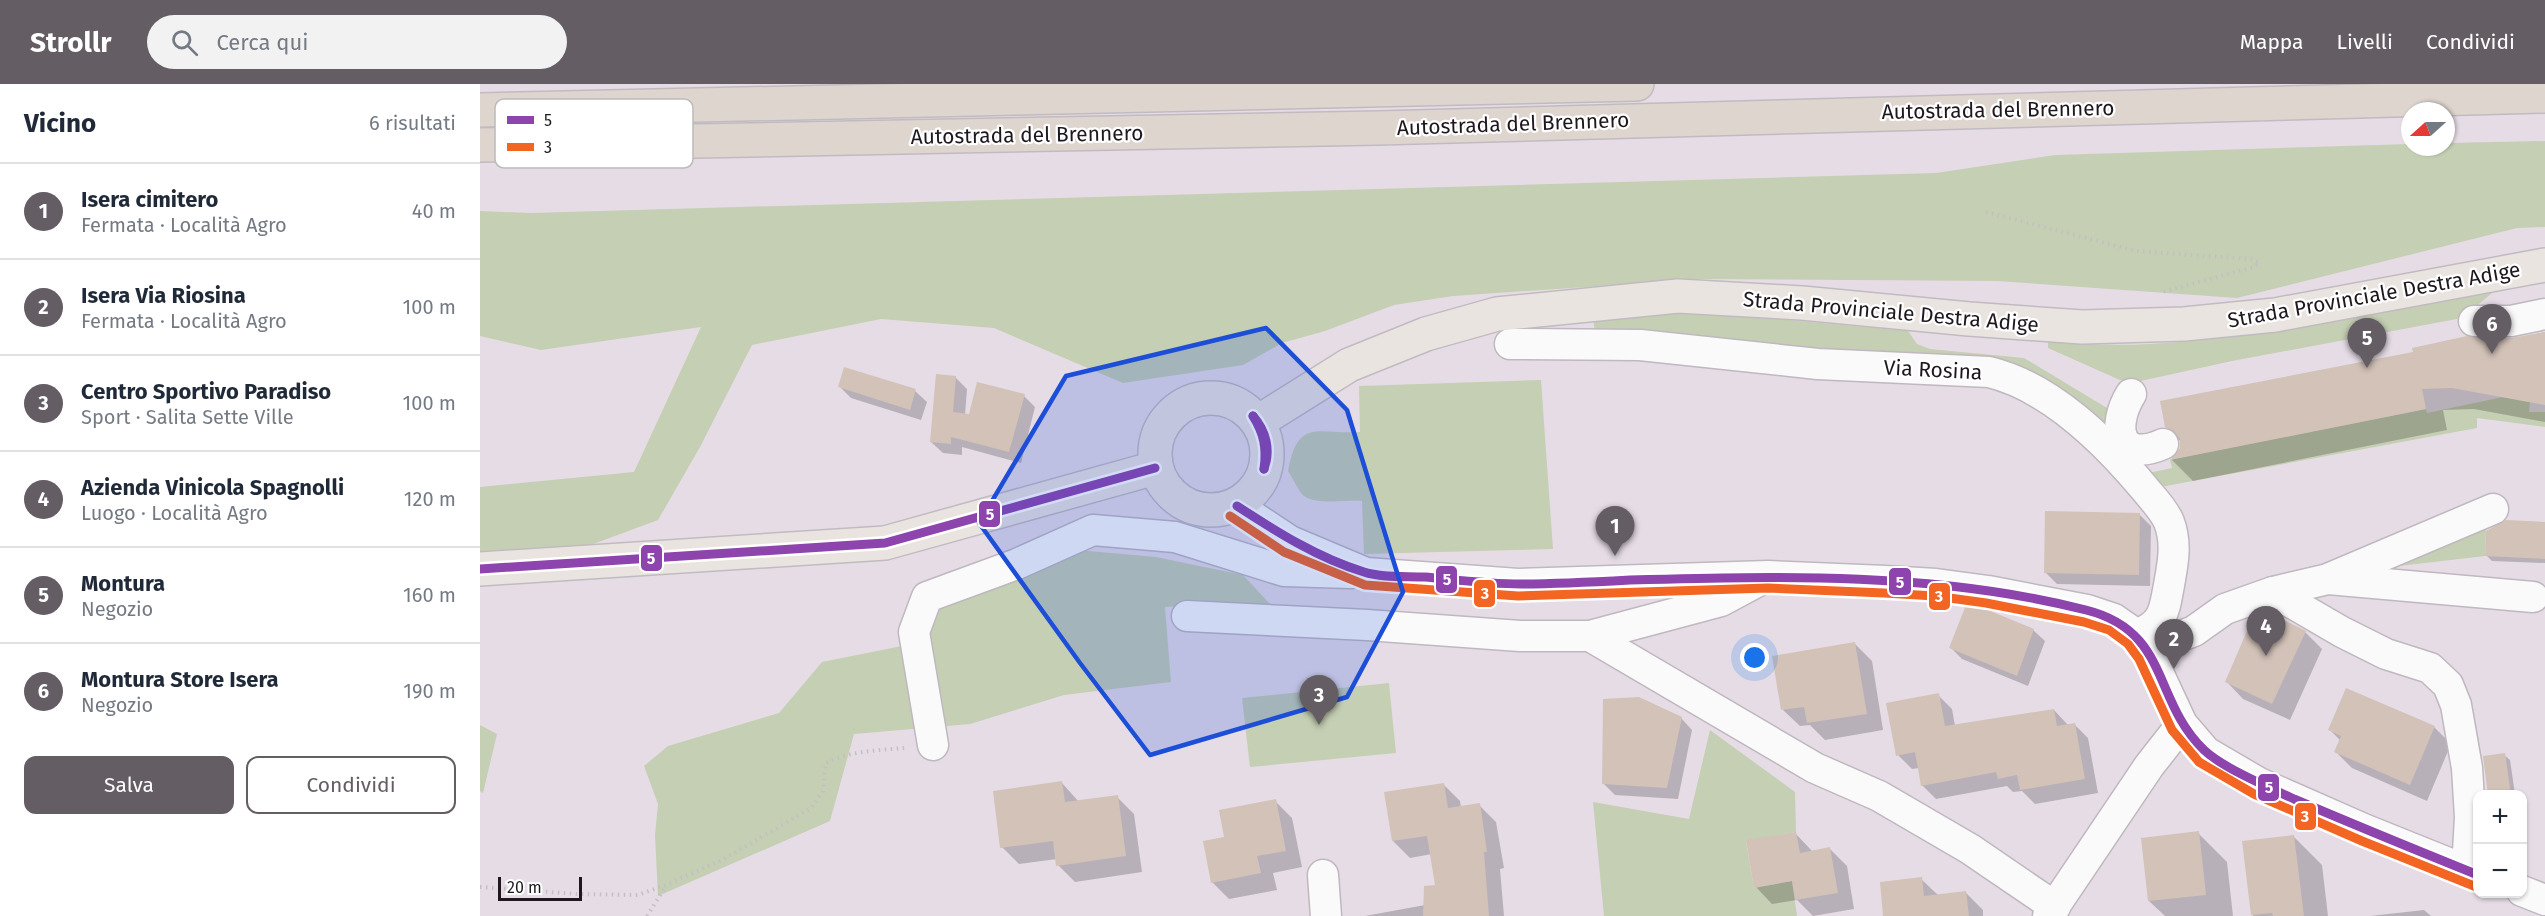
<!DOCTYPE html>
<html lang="it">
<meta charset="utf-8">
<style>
body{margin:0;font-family:"Fira Sans",sans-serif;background:#f2f2f3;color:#1f2937}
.controls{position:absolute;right:18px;bottom:18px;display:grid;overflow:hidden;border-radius:12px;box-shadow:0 2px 4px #0004}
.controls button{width:54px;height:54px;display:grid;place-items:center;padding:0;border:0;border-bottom:2px solid #e0e1e3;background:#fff;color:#1f2937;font:30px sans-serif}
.compass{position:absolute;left:1921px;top:18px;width:54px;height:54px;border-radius:50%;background:#fff;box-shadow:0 2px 4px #0004;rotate:249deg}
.scale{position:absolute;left:18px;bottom:15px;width:84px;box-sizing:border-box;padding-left:6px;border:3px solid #1e181e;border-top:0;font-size:16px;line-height:21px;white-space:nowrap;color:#1e181e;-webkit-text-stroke:4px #fff;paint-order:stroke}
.you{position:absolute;left:1275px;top:574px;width:21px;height:21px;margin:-15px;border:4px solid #fff;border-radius:50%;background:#1a73e8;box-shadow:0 0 0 9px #1a73e833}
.badge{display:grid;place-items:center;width:39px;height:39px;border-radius:50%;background:#645d64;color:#fff;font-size:20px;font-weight:700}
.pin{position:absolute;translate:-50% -50px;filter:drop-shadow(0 2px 3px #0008)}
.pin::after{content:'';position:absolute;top:32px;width:21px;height:18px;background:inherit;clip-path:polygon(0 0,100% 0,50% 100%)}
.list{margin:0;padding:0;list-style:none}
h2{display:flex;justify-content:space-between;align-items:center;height:78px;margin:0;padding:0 24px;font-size:26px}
h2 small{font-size:20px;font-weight:400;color:#747a83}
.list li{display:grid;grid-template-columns:39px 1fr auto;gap:18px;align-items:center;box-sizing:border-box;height:96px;padding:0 24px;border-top:2px solid #e0e1e3}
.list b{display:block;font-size:22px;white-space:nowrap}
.list p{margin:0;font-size:20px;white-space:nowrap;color:#747a83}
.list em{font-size:20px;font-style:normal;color:#747a83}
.actions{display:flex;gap:12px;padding:18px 24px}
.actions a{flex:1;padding:14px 0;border:2px solid #645d64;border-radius:12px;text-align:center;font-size:21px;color:#645d64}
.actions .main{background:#645d64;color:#fff}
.icon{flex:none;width:33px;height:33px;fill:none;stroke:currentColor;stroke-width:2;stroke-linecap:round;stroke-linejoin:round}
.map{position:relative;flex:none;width:2065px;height:832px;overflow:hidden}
header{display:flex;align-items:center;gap:36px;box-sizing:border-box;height:84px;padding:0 30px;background:#645d64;color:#fff}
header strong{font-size:28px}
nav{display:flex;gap:33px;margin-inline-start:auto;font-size:21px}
.search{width:420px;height:54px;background:#f2f2f3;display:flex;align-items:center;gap:15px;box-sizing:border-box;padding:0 21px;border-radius:33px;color:#747a83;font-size:22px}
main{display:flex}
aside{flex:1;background:#fff}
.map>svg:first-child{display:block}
.green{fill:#c5cfb3}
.shadow{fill:#0003}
.building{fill:#d2c2b8}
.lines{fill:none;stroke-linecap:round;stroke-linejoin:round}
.minor-casing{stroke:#bfb8bf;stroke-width:33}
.major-casing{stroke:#c1bbc1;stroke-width:36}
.highway-casing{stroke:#c1bbc1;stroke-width:36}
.path{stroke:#c3bfc3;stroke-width:4;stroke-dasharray:1.5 4.5;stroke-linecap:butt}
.minor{stroke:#fbfafb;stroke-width:30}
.major{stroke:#eae4e0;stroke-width:33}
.highway{stroke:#ded5ce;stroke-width:33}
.bus-1-casing{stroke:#fff;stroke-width:14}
.bus-2-casing{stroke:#fff;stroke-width:14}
.bus-1{stroke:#8e44ad;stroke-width:9}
.bus-2{stroke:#f26522;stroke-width:9}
.marked{fill:#1d4ed8;fill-opacity:0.2;stroke:#1d4ed8;stroke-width:4.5;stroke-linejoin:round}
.labels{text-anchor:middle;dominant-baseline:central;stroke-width:4.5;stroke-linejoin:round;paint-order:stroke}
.street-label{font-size:21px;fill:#1e181e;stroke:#fff}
.key{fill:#fff;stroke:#bcbabc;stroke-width:1.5}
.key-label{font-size:16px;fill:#1e181e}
.line-badge{stroke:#fff;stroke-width:2}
.badge-label{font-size:16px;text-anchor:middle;font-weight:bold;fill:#fff}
</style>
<header>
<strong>Strollr</strong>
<div class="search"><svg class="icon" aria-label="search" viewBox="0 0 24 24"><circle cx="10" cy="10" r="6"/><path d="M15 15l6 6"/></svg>Cerca qui</div>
<nav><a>Mappa</a><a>Livelli</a><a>Condividi</a></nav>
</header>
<main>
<aside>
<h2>Vicino<small>6 risultati</small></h2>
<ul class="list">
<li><span class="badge">1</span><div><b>Isera cimitero</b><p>Fermata · Località Agro</p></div><em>40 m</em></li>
<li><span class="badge">2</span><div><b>Isera Via Riosina</b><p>Fermata · Località Agro</p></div><em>100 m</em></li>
<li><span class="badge">3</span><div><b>Centro Sportivo Paradiso</b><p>Sport · Salita Sette Ville</p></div><em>100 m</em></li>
<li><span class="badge">4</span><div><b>Azienda Vinicola Spagnolli</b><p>Luogo · Località Agro</p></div><em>120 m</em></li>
<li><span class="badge">5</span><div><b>Montura</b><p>Negozio</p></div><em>160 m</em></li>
<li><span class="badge">6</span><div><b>Montura Store Isera</b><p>Negozio</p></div><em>190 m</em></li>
</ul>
<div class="actions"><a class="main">Salva</a><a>Condividi</a></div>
</aside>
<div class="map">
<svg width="2065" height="832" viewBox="0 0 2065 832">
<rect width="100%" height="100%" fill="#e6dce6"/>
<g class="green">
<polygon points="2065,57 2065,143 2037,144 1757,214 1517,197 1222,195 973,212 914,221 845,247 802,259 763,281 643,299 514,244 401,235 272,261 220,363 178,436 97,466 0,467 0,403 154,388 221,243 61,266 0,252 0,127 51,129 1456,89 1575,71 1930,60 1930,63 1966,63 1966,59"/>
<path d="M2018 204 1982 234 1752 277 1656 298 1640 296 1568 264V258C1602 260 1635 262 1668 260 1787 254 1903 229 2018 204Z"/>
<polygon points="1180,229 1235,229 1428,247 1437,260 1450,265 1544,274 1632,327 1629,344 1560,299 1552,288 1116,256 1113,234"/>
<path d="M1061 296 1073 465 884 470 882 417C867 416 836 421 824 412 818 407 813 394 808 387 818 332 839 351 880 348L879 302Z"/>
<polygon points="2023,313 2050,318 2049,328 2065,328 2065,343 1997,334 1997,344 1675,404 1664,390 1692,384 1690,376 1693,375 1946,325 1947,329"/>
<polygon points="2006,445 2005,472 1919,482 1915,478 1916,474"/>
<polygon points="575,464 676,473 763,491 790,520 685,523 691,598 584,611 490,640 374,650 350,737 178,812 175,751 178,720 164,682 188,662 299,629 342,578 422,562 443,501"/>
<polygon points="909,599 916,669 770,683 762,614"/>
<polygon points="0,641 17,650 3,709 0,707"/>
<polygon points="1230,646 1315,708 1316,748 1266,757 1274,804 1312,797 1317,832 1124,832 1113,718 1209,735"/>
</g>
<g class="shadow">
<polygon points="2065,248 2065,338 1994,325 1963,326 1967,346 1713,397 1692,376 1701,365 1701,358 1686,342"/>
<polygon points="475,293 487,305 485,331 490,331 544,312 555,323 541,379 482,363 482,371 463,369 451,358"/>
<polygon points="360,303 435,307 447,318 441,336 371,314"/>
<polygon points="1659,430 1671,442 1670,502 1577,500 1565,488"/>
<polygon points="2065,439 2065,479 2012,477 2006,471"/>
<polygon points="1788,530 1825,548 1842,565 1810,636 1763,615 1747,598"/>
<polygon points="1553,546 1565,557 1548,602 1482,575 1470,563"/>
<polygon points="1375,560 1392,577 1403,646 1345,656 1330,641 1320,642 1303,626"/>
<polygon points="1458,611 1472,625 1475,642 1574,626 1587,640 1594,640 1608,654 1618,709 1555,720 1542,707 1533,708 1527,702 1456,715 1442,701 1439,684 1432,685 1418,671"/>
<polygon points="1201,634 1212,646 1198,715 1135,711 1124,700"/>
<polygon points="1954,643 1971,660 1947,717 1872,684 1856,668 1860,656 1850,646"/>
<polygon points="2024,671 2030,676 2035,710 2010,710"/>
<polygon points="582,699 599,718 637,713 654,730 662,788 595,798 578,781 577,775 539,780 522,763"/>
<polygon points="963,700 980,717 981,724 999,721 1016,738 1024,784 1020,785 1024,832 885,832 945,821 957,802 952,770 930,774 913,757"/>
<polygon points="795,717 812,734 822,783 793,789 797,806 749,815 732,798"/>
<polygon points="1315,749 1333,768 1350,765 1367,782 1374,825 1333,832 1317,816 1292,820 1276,803"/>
<polygon points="1718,749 1747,778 1753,832 1685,832 1669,817"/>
<polygon points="1813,752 1842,781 1848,832 1774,832 1772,831"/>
<polygon points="2042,760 2045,777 2042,777"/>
<polygon points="1441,795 1459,812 1486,809 1503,826 1503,832 1406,832"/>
<polygon points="1944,826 1951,832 1890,832"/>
</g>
<g class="building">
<polygon points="2065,248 2065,321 1972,304 1942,305 1946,325 1690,376 1700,364 1700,355 1694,347 1685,343 1680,317 1933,268 1932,264 1987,252 2031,254"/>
<polygon points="364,283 436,305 430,326 358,303"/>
<polygon points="456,290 476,292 473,328 489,330 497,298 545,310 529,368 471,353 471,360 450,358"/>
<polygon points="1565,427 1660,429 1659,491 1564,489"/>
<polygon points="2026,436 2065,438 2065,475 2005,472 2006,447"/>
<polygon points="1486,521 1503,524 1554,545 1537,592 1469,564"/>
<polygon points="1788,528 1826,547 1792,620 1745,598 1773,533"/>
<polygon points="1375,558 1387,630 1327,639 1324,623 1301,626 1292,572"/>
<polygon points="1866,604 1955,642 1930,701 1854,668 1861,652 1848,646"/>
<polygon points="1459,609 1465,642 1574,625 1577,642 1595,639 1605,695 1540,706 1537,691 1518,695 1516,688 1441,702 1435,668 1416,672 1406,619"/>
<polygon points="1159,613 1202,633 1187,704 1122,700 1123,615"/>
<polygon points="2025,669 2031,711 2008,711 2003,672"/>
<polygon points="582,697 585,718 638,711 646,772 576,782 573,757 520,764 513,707"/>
<polygon points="964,699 968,724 1000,719 1007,768 1004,768 1009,832 943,832 944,802 955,801 947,752 912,757 904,708"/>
<polygon points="796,715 806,767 777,772 781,789 731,799 723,757 744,753 739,726"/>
<polygon points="1719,747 1726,811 1668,817 1661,754"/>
<polygon points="1316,748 1320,769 1350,763 1358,809 1315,816 1312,797 1274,804 1266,756"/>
<polygon points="1814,751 1824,832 1793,832 1792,829 1771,831 1762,757"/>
<polygon points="1442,793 1444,812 1486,807 1489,832 1403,832 1400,798"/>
</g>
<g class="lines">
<defs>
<g id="minor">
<polyline points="1994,237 2031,237 2065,230"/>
<path d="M1030 260 1160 261 1338 280 1509 288C1571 303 1625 357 1665 405 1673 415 1684 426 1689 438 1697 459 1693 479 1689 501 1684 528 1684 539 1657 551"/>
<path d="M1651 310C1631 342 1638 380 1683 360"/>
<polyline points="757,422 810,457 886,489 1038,500 1288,492 1405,497 1456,500 1508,507 1607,526 1634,535 1657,551 1669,569 1702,640 1726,668 1779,699 1886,746 1998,791"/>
<polyline points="1850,494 2013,425"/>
<polyline points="1793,508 1848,495 2053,513"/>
<polyline points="707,532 887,541 1040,552 1110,552 1241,517 1282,495"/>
<polyline points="1110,552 1335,684 1399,712 1490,765 1575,823"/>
<polyline points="1669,569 1691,556 1714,547 1745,525 1793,508 1862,548 1906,570 1950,584 1968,601 1976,621 1987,684 1990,733 1988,768 1980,783"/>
<polyline points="453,661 434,548 447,513 537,480 613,446 695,453 804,487 871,489"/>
<polyline points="843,791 846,832"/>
<polyline points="2042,807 2065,816"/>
<polyline points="1568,832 1669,682 1702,640"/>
</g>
<g id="major">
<circle cx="731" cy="370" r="56"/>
<polyline points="778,338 869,281 946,250 1017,230 1198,212 1322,219 1489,235 1602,243 1704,240 1795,231 2065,181"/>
<polyline points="0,485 405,459 675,384"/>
</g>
<g id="highway">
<polyline points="0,26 1157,0"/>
<polyline points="0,61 899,44 2065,12"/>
</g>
</defs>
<use href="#minor" class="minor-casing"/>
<use href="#major" class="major-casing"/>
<use href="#highway" class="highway-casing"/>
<g class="path">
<polyline points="1506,128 1656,167 1771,175 1779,178 1774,183 1682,208"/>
<path d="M0 803 97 810 158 811 186 801 242 776 331 724 343 707 346 679C370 667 398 666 425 664"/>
<polyline points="167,832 186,802"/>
</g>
<use href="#minor" class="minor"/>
<use href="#major" class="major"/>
<use href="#highway" class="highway"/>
<defs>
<g id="bus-1">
<path d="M773 332C786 347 791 366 784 385"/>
<path d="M773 332C784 350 787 364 784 385"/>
<path d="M757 422C797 448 838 474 884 488 902 494 926 492 945 493 977 496 1009 500 1041 500 1077 500 1114 498 1150 496 1302 492 1457 488 1606 526 1690 547 1672 616 1724 666 1743 684 1790 704 1814 715 1875 741 1936 766 1998 791"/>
<polyline points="0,485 405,459 675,384"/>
</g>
<polyline id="bus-2" points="750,432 804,468 885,501 1038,512 1288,504 1404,509 1455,512 1506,519 1604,538 1629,546 1648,560 1659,575 1692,646 1719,678 1774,710 1882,757 1994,802"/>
</defs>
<use href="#bus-1" class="bus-1-casing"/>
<use href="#bus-2" class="bus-2-casing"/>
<use href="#bus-1" class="bus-1"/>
<use href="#bus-2" class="bus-2"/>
</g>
<path class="marked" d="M786 244 867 326 923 508 867 613 670 671 600 579 499 439 586 292Z"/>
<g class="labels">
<g class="street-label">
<text transform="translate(1518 26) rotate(-1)">Autostrada del Brennero</text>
<text transform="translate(1033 40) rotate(-2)">Autostrada del Brennero</text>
<text transform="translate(547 51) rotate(-1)">Autostrada del Brennero</text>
<text transform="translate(1894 211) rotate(-10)">Strada Provinciale Destra Adige</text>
<text transform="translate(1411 228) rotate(5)">Strada Provinciale Destra Adige</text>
<text transform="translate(1453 286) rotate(3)">Via Rosina</text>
</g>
</g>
<rect x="15" y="15" width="198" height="69" rx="9" class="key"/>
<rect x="27" y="32" width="27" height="8" fill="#8e44ad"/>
<rect x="27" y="59" width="27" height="8" fill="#f26522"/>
<g class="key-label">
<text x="64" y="42">5</text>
<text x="64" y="69">3</text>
</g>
<g class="line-badge">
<rect x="498" y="416" width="23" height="28" rx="6" fill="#8e44ad"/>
<rect x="160" y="460" width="23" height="28" rx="6" fill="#8e44ad"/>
<rect x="955" y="481" width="23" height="29" rx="6" fill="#8e44ad"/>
<rect x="1408" y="483" width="24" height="29" rx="6" fill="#8e44ad"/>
<rect x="993" y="495" width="23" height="29" rx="6" fill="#f26522"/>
<rect x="1448" y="498" width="23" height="29" rx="6" fill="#f26522"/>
<rect x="1777" y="689" width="23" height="29" rx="6" fill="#8e44ad"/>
<rect x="1814" y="718" width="23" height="29" rx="6" fill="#f26522"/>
</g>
<g class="badge-label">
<text x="510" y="436">5</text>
<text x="171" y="480">5</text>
<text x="967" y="501">5</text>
<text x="1420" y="504">5</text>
<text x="1005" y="515">3</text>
<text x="1459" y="518">3</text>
<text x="1789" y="709">5</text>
<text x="1825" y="738">3</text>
</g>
</svg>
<div class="controls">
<button>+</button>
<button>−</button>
</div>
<svg class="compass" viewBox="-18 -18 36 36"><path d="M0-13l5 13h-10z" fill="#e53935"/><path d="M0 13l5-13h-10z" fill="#747a83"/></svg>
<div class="scale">20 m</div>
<div class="you"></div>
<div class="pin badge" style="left:1135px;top:472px">1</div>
<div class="pin badge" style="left:1694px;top:585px">2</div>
<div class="pin badge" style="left:839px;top:641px">3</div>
<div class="pin badge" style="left:1786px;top:572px">4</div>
<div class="pin badge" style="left:1887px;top:284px">5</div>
<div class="pin badge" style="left:2012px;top:270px">6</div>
</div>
</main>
